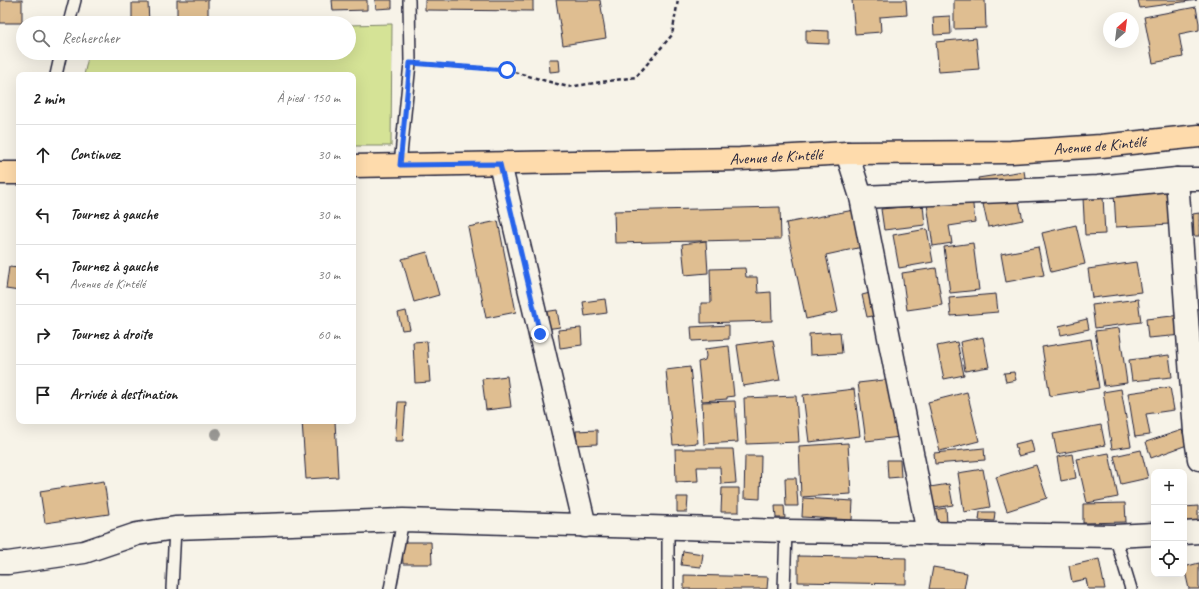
<!DOCTYPE html>
<html lang="fr">
<meta charset="utf-8">
<style>
body{margin:0;font-family:Caveat,sans-serif;background:#f2f2f2;color:#222}
.controls{position:absolute;right:12px;bottom:12px;display:grid;overflow:hidden;border-radius:8px;box-shadow:0 4px 16px #0002}
.controls button{width:36px;height:36px;display:grid;place-items:center;padding:0;border:0;border-bottom:1px solid #e0e0e0;background:#fff;color:#222;font:20px sans-serif}
.compass{position:absolute;left:1103px;top:12px;width:36px;height:36px;border-radius:50%;background:#fff;box-shadow:0 4px 16px #0002;rotate:28deg}
.stop{position:absolute;width:12px;height:12px;margin:-9px;border:3px solid #2563eb;border-radius:50%;background:#fff}
.stop.end{background:#2563eb;border-color:#fff;box-shadow:0 1px 4px #0008}
.list{margin:0;padding:0;list-style:none}
h2{display:flex;justify-content:space-between;align-items:center;height:52px;margin:0;padding:0 16px;font-size:17px}
h2 small{font-size:13px;font-weight:400;color:#767676}
.list li{display:grid;grid-template-columns:26px 1fr auto;gap:12px;align-items:center;box-sizing:border-box;height:60px;padding:0 16px;border-top:1px solid #e0e0e0}
.list b{display:block;font-size:15px;white-space:nowrap}
.list p{margin:0;font-size:13px;white-space:nowrap;color:#767676}
.list em{font-size:13px;font-style:normal;color:#767676}
.icon{flex:none;width:22px;height:22px;fill:none;stroke:currentColor;stroke-width:2;stroke-linecap:round;stroke-linejoin:round}
.map{position:relative;flex:none;width:1199px;height:589px;overflow:hidden}
.search{position:absolute;background:#fff;box-shadow:0 4px 16px #0002;left:16px;top:16px;width:340px;height:44px;display:flex;align-items:center;gap:10px;box-sizing:border-box;padding:0 14px;border-radius:22px;color:#767676;font-size:15px}
.panel{position:absolute;background:#fff;box-shadow:0 4px 16px #0002;left:16px;top:72px;width:340px;height:352px;border-radius:8px}
.map>svg:first-child{display:block}
.green{fill:#d5e396;stroke:#7c8268}
.building{fill:#dfbe91;stroke:#22223b}
.lines{fill:none;stroke-linecap:round;stroke-linejoin:round}
.service-casing{stroke:#22223b;stroke-width:14}
.minor-casing{stroke:#22223b;stroke-width:25}
.primary-casing{stroke:#22223b;stroke-width:25}
.path{stroke:#22223b;stroke-width:2.5;stroke-dasharray:4 3;stroke-linecap:butt}
.service{stroke:#f7f3e8;stroke-width:11}
.minor{stroke:#f7f3e8;stroke-width:22}
.primary{stroke:#fedbac;stroke-width:22}
.tree{fill:#9b9a96}
.route{stroke:#2563eb;stroke-width:5}
.labels{text-anchor:middle;dominant-baseline:central;stroke-width:3.5;stroke-linejoin:round;paint-order:stroke}
.street-label{font-size:16px;fill:#22223b;stroke:#f7f3e8}
</style>
<div class="map">
<svg width="1199" height="589" viewBox="0 0 1199 589">
<rect width="100%" height="100%" fill="#f7f3e8"/>
<filter id="ink" filterUnits="userSpaceOnUse"><feTurbulence type="fractalNoise" baseFrequency=".025" numOctaves="2"/><feDisplacementMap in="SourceGraphic" scale="8" xChannelSelector="R" yChannelSelector="G"/><feConvolveMatrix kernelMatrix="1 2 1 2 8 2 1 2 1" color-interpolation-filters="sRGB"/></filter>
<g filter="url(#ink)">
<polygon class="green" points="392,24 391,146 353,146 353,75 84,75 89,53 349,53 349,25"/>
<g class="building">
<rect x="0" y="0" width="22" height="23"/>
<rect x="177" y="0" width="31" height="20"/>
<polygon points="332,0 367,0 367,10 333,11"/>
<polygon points="375,0 392,0 392,8 376,9"/>
<polygon points="425,0 533,0 533,11 425,10"/>
<polygon points="556,0 600,0 606,38 563,45"/>
<polygon points="852,0 906,0 907,15 880,17 881,32 855,34"/>
<polygon points="954,0 985,0 986,28 954,29"/>
<polygon points="1138,0 1197,0 1140,8"/>
<polygon points="132,3 148,3 149,22 132,22"/>
<polygon points="1196,7 1199,23 1199,30 1179,34 1183,57 1153,63 1144,17"/>
<polygon points="950,16 951,34 934,35 933,17"/>
<polygon points="806,30 829,31 829,44 806,43"/>
<polygon points="976,38 979,69 939,72 936,42"/>
<polygon points="549,59 559,59 560,71 550,72"/>
<polygon points="1024,171 1026,183 980,190 978,178"/>
<polygon points="1168,190 1170,224 1116,227 1114,193"/>
<polygon points="972,197 975,222 949,226 952,243 933,246 927,204"/>
<polygon points="1018,197 1023,220 988,227 983,204"/>
<polygon points="1103,197 1105,234 1085,235 1083,198"/>
<polygon points="923,205 925,225 884,230 881,209"/>
<polygon points="780,207 781,239 615,243 614,211"/>
<polygon points="859,209 867,246 826,255 838,312 806,319 786,223"/>
<polygon points="1199,213 1199,236 1194,236 1193,214"/>
<polygon points="498,221 516,312 486,318 468,227"/>
<polygon points="1076,225 1085,264 1051,272 1042,233"/>
<polygon points="927,229 933,262 899,268 893,235"/>
<polygon points="706,241 708,273 685,275 682,244"/>
<polygon points="973,243 979,290 950,293 944,247"/>
<polygon points="1038,247 1044,275 1006,282 1001,254"/>
<polygon points="427,252 439,295 414,302 402,259"/>
<polygon points="1136,262 1141,292 1092,298 1088,269"/>
<polygon points="9,267 19,268 19,291 6,289"/>
<polygon points="745,268 746,277 757,277 758,293 771,292 772,321 701,323 701,303 711,303 710,269"/>
<polygon points="936,268 942,305 907,310 902,273"/>
<polygon points="874,292 879,315 867,317 862,295"/>
<polygon points="996,294 998,312 951,316 949,298"/>
<polygon points="605,299 607,313 585,316 583,302"/>
<polygon points="1138,299 1141,322 1095,328 1092,305"/>
<polygon points="557,310 560,327 546,329 544,312"/>
<polygon points="406,311 410,329 402,330 398,313"/>
<polygon points="1181,315 1183,335 1148,338 1146,319"/>
<polygon points="1087,319 1089,329 1061,335 1059,326"/>
<polygon points="729,325 729,339 692,341 691,327"/>
<polygon points="581,328 582,345 560,348 558,330"/>
<polygon points="1119,328 1127,383 1104,386 1095,331"/>
<polygon points="840,332 842,353 810,355 809,334"/>
<polygon points="983,337 989,367 965,371 960,342"/>
<polygon points="1091,339 1099,388 1050,396 1042,347"/>
<polygon points="773,340 780,380 743,386 737,345"/>
<polygon points="427,341 430,382 415,383 413,342"/>
<polygon points="957,342 964,375 944,379 937,346"/>
<polygon points="729,346 734,396 727,397 727,399 702,401 698,362 705,360 706,356 705,349"/>
<polygon points="1169,355 1172,377 1132,381 1129,360"/>
<polygon points="690,367 698,443 673,445 666,370"/>
<polygon points="1014,372 1016,380 1006,382 1004,373"/>
<polygon points="507,376 511,407 486,410 482,379"/>
<polygon points="893,379 900,437 866,441 858,383"/>
<polygon points="1170,387 1174,410 1146,414 1150,435 1135,437 1128,393"/>
<polygon points="854,389 860,436 809,442 803,395"/>
<polygon points="1121,389 1131,446 1112,449 1103,392"/>
<polygon points="967,392 979,441 940,451 928,402"/>
<polygon points="796,396 799,442 746,444 744,398"/>
<polygon points="735,401 738,442 704,444 702,402"/>
<polygon points="398,402 406,402 403,441 395,441"/>
<polygon points="302,421 335,421 338,477 306,479"/>
<polygon points="1101,425 1105,445 1057,454 1053,434"/>
<polygon points="597,430 597,444 577,445 576,431"/>
<polygon points="1182,430 1187,445 1151,458 1146,442"/>
<polygon points="1031,440 1034,452 1018,456 1015,444"/>
<polygon points="848,443 851,494 801,497 799,446"/>
<polygon points="984,448 985,460 935,464 934,453"/>
<polygon points="675,449 733,449 736,483 721,484 720,467 697,467 698,481 676,482"/>
<polygon points="1141,450 1148,478 1121,484 1114,456"/>
<polygon points="1109,453 1118,497 1087,503 1077,459"/>
<polygon points="1072,454 1076,478 1061,481 1057,457"/>
<polygon points="745,456 761,456 760,499 744,498"/>
<polygon points="887,460 900,460 901,477 888,478"/>
<polygon points="1036,465 1047,498 1007,511 996,477"/>
<polygon points="983,469 990,507 964,512 958,473"/>
<polygon points="785,478 796,478 798,506 786,506"/>
<polygon points="104,481 109,514 45,523 40,491"/>
<polygon points="949,484 953,505 934,508 930,487"/>
<polygon points="722,488 739,488 739,512 721,512"/>
<polygon points="677,497 688,497 687,512 677,512"/>
<polygon points="803,498 853,501 852,520 802,517"/>
<polygon points="1125,503 1126,522 1083,523 1083,504"/>
<polygon points="775,506 784,506 785,518 776,518"/>
<polygon points="1198,506 1198,521 1184,522 1184,507"/>
<polygon points="946,508 947,523 934,524 932,510"/>
<polygon points="980,512 995,512 994,521 979,520"/>
<polygon points="402,542 431,542 432,564 403,564"/>
<polygon points="683,551 703,554 701,567 681,565"/>
<polygon points="798,556 906,558 906,584 798,582"/>
<polygon points="1099,559 1105,589 1088,589 1086,579 1072,582 1069,566"/>
<polygon points="1199,563 1199,589 1189,589 1184,567"/>
<polygon points="933,567 967,573 964,589 929,589"/>
<polygon points="684,575 768,577 767,589 684,589"/>
</g>
<g class="lines">
<defs>
<g id="service">
<polyline points="69,23 75,0"/>
<polyline points="56,75 61,53"/>
<polyline points="400,165 410,63 409,0"/>
<polyline points="1115,536 1131,589"/>
<polyline points="172,589 175,528"/>
<polyline points="390,589 403,520"/>
<polyline points="668,589 668,527"/>
<polyline points="784,589 786,531"/>
</g>
<g id="minor">
<polyline points="847,153 861,197 928,533"/>
<polyline points="500,164 585,526"/>
<polyline points="1177,179 1195,432 1199,459"/>
<polyline points="861,197 1098,187 1177,179 1199,179"/>
<polyline points="1184,533 1199,532"/>
<polyline points="0,563 8,563 84,552 137,534 175,528 403,520 786,531 1115,536 1154,534"/>
</g>
<g id="primary">
<path id="s1" d="M353 166 740 159 847 153 1011 152 1101 146 1199 136"/>
<polyline points="0,173 19,173"/>
</g>
</defs>
<use href="#service" class="service-casing"/>
<use href="#minor" class="minor-casing"/>
<use href="#primary" class="primary-casing"/>
<polyline class="path" points="424,64 507,70 568,87 636,77 672,35 678,0"/>
<use href="#service" class="service"/>
<use href="#minor" class="minor"/>
<use href="#primary" class="primary"/>
</g>
<circle class="tree" cx="216" cy="434" r="6"/>
</g>
<g class="lines" filter="url(#ink)">
<polyline class="route" points="507,70 410,63 400,165 500,164 540,334"/>
</g>
<g class="labels">
<g class="street-label">
<text stroke="none"><textPath href="#s1" startOffset="747">Avenue de Kintélé</textPath></text>
<text stroke="none"><textPath href="#s1" startOffset="423">Avenue de Kintélé</textPath></text>
</g>
</g>
</svg>
<div class="controls">
<button>+</button>
<button>−</button>
<button><svg class="icon" aria-label="locate" viewBox="0 0 24 24"><circle cx="12" cy="12" r="6"/><path d="M12 2v4M12 18v4M2 12h4M18 12h4"/></svg></button>
</div>
<svg class="compass" viewBox="-18 -18 36 36"><path d="M0-13l5 13h-10z" fill="#e53935"/><path d="M0 13l5-13h-10z" fill="#767676"/></svg>
<div class="stop" style="left:507px;top:70px"></div>
<div class="stop end" style="left:540px;top:334px"></div>
<div class="search"><svg class="icon" aria-label="search" viewBox="0 0 24 24"><circle cx="10" cy="10" r="6"/><path d="M15 15l6 6"/></svg>Rechercher</div>
<section class="panel">
<h2>2 min<small>À pied · 150 m</small></h2>
<ul class="list">
<li><svg class="icon" aria-label="ahead" viewBox="0 0 24 24"><path d="M12 20V5M6 11l6-6 6 6"/></svg><div><b>Continuez</b></div><em>30 m</em></li>
<li><svg class="icon" aria-label="left" viewBox="0 0 24 24"><path d="M17 20v-9H6M10 6l-5 5 5 5"/></svg><div><b>Tournez à gauche</b></div><em>30 m</em></li>
<li><svg class="icon" aria-label="left" viewBox="0 0 24 24"><path d="M17 20v-9H6M10 6l-5 5 5 5"/></svg><div><b>Tournez à gauche</b><p>Avenue de Kintélé</p></div><em>30 m</em></li>
<li><svg class="icon" aria-label="right" viewBox="0 0 24 24"><path d="M7 20v-9h11M14 6l5 5-5 5"/></svg><div><b>Tournez à droite</b></div><em>60 m</em></li>
<li><svg class="icon" aria-label="arrive" viewBox="0 0 24 24"><path d="M6 21V4h12l-3 4 3 4H6"/></svg><div><b>Arrivée à destination</b></div></li>
</ul>
</section>
</div>
